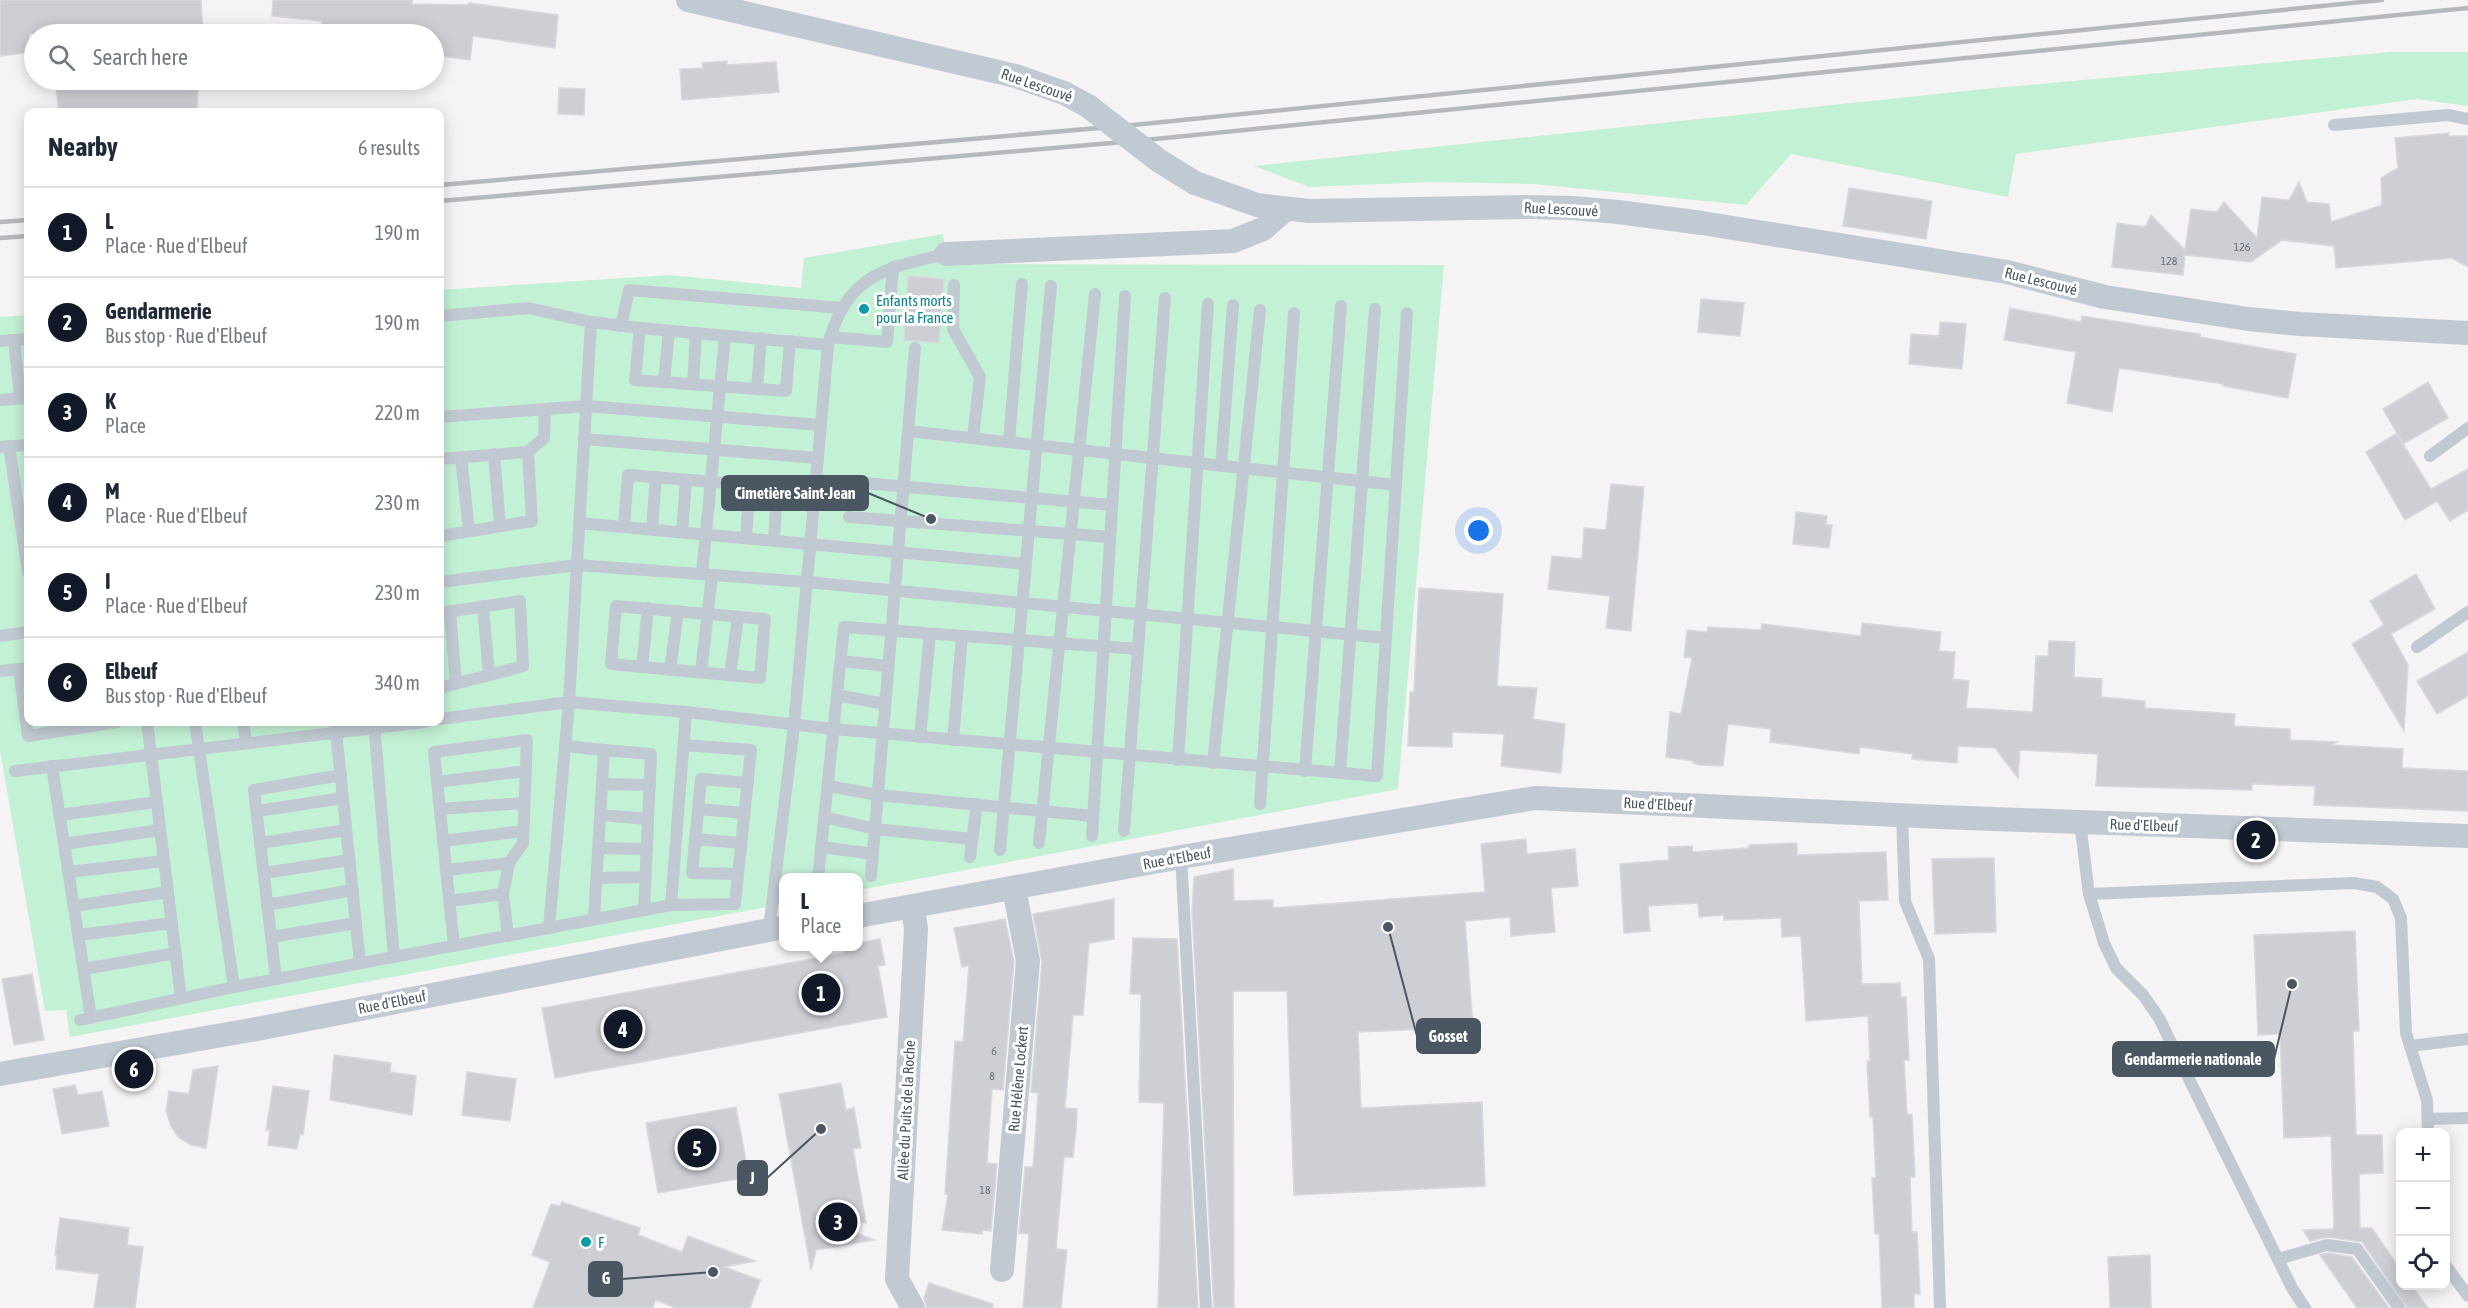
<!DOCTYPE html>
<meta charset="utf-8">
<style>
body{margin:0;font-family:"Asap Condensed",sans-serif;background:#f6f6f7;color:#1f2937}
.controls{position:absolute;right:18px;bottom:18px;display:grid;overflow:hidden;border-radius:12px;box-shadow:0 3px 15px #0003}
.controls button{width:54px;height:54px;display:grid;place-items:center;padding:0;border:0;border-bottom:2px solid #e0e1e3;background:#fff;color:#1f2937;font:30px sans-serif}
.you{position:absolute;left:1479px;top:531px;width:21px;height:21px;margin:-15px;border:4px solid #fff;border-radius:50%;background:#1a73e8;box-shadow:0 0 0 9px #1a73e833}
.badge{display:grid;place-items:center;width:39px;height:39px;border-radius:50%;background:#111827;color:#fff;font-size:20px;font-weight:700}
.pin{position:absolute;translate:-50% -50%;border:3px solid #fff;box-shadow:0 2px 6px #0006}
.popup{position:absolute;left:779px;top:873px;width:84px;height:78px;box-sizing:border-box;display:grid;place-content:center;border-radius:12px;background:#fff;filter:drop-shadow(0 2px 4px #0005);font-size:20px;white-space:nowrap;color:#747a83}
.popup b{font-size:22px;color:#1f2937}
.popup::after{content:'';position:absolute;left:50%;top:100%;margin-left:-12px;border:12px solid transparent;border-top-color:#fff}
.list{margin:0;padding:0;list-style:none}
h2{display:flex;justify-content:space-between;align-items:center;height:78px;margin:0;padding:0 24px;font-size:26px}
h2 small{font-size:20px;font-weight:400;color:#747a83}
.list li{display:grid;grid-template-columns:39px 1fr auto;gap:18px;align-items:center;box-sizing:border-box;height:90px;padding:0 24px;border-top:2px solid #e0e1e3}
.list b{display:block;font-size:22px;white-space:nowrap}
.list p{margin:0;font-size:20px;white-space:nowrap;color:#747a83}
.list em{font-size:20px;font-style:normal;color:#747a83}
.icon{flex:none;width:33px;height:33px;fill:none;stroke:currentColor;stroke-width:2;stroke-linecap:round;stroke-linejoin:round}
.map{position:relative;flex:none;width:2468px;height:1308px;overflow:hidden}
.search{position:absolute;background:#fff;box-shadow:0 3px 15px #0003;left:24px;top:24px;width:420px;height:66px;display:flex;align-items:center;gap:15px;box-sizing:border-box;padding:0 21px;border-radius:33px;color:#747a83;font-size:22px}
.panel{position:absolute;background:#fff;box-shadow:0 3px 15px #0003;left:24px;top:108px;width:420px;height:618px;border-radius:12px}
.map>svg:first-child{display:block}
.green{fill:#c3f1d5}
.building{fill:#cdcfd5;stroke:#d7d9de;stroke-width:1.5}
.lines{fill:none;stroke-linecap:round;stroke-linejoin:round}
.lane{stroke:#c1cad2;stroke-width:12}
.street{stroke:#c1cad2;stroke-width:24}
.rail{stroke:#b5b8bd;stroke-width:4.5}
.street-bridge{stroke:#c1cad2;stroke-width:24}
.culture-dot{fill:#0f9aa8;stroke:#fff;stroke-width:2}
.labels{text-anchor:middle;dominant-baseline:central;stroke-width:6;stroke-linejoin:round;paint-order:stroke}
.number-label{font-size:12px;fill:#6b747e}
.street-label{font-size:15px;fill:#4a5661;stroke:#fff}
.culture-label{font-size:15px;fill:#0d838f;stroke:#fff;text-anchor:start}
.leader{fill:none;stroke:#4a5661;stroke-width:2}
.callout-dot{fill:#4a5661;stroke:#fff;stroke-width:2}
.callout{fill:#4a5661;stroke:#4a5661;stroke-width:2}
.callout-label{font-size:16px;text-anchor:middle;font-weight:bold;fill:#fff}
</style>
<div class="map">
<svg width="2468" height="1308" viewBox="0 0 2468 1308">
<rect width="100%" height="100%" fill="#f5f3f3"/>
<g class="green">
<polygon points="2391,52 2468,52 2468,106 2417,99 2016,154 2008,197 1791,154 1746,205 1534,184 1429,182 1310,187 1254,166 1984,89"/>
<polygon points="943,234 948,264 1444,265 1398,789 859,890 858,878 784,878 783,904 70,1037 66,1010 45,1011 0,750 0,317 28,315 28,722 440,722 440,290 670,275 801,288 804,258"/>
</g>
<g class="building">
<polygon points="0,0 201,0 203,34 29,34 31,52 0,56"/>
<polygon points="273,0 412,0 412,4 468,5 469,3 558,15 555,48 473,36 470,60 434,55 434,34 346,34 346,31 334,31 335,26 322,25 322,21 272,16"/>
<polygon points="727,61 727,65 776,62 779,92 682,100 680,69 703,68 702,63"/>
<polygon points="55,80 142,80 142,82 198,87 197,112 59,112"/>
<polygon points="559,88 585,89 584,115 558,114"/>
<polygon points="2449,133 2449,136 2468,136 2468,267 2452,258 2336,268 2334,246 2282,240 2251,262 2185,255 2183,275 2112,267 2117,223 2145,227 2151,215 2185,250 2191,209 2217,212 2224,202 2257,238 2262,197 2289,200 2299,182 2307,202 2329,204 2331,222 2382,205 2381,178 2398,168 2395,138"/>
<polygon points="1849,188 1932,201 1926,239 1843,226"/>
<polygon points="908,276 944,279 939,343 904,340"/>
<polygon points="1701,299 1744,303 1740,336 1698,332"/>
<polygon points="2010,308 2081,322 2082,316 2185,332 2200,334 2200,337 2296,354 2288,398 2223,386 2224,384 2119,368 2112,412 2067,403 2076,352 2004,340"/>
<polygon points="1940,322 1966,324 1962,369 1909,364 1911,334 1939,336"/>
<polygon points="2428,382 2448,418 2403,444 2431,489 2468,469 2468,510 2450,521 2437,501 2405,520 2366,452 2397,433 2403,444 2383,409"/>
<polygon points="1611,484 1644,487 1631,631 1606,628 1610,596 1548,589 1552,556 1582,559 1584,528 1606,530"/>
<polygon points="1796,512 1827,516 1826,525 1832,525 1829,548 1793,544"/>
<polygon points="2416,574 2435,609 2391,634 2408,665 2404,731 2352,644 2384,625 2370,601"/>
<polygon points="1419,588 1503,594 1497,686 1537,688 1533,719 1565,724 1561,773 1501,766 1504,734 1452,732 1452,747 1408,746 1410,692 1414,692"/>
<polygon points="1862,623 1941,632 1939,651 1955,652 1953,679 1969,681 1966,708 2033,712 2036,656 2048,656 2049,641 2075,642 2074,677 2102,679 2101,697 2145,701 2145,708 2235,714 2234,726 2290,729 2290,740 2337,742 2331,745 2403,749 2402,768 2468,771 2468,811 2314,805 2315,786 2252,784 2252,790 2096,786 2098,754 2020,750 2018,778 1995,748 1958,746 1957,763 1912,759 1913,754 1860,747 1859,754 1770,742 1771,729 1728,724 1723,766 1699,765 1693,763 1693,761 1666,757 1670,712 1681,714 1692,658 1684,657 1687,630 1707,632 1708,627 1761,630 1762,624 1861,636"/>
<polygon points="2468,652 2468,696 2437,714 2417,681"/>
<polygon points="1526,839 1527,854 1575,849 1578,886 1551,888 1555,932 1511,936 1510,917 1465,921 1473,1027 1358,1032 1361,1108 1482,1102 1485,1186 1294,1195 1287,991 1233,991 1234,1308 1214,1308 1192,912 1194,877 1233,869 1234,901 1273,900 1273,908 1485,892 1481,844"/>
<polygon points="1797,843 1797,855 1886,852 1888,900 1859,901 1862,984 1900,983 1901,997 1906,997 1909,1060 1904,1060 1907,1114 1912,1115 1915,1177 1910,1177 1912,1232 1917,1232 1920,1294 1914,1294 1914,1308 1882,1308 1879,1234 1875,1234 1872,1178 1876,1178 1873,1117 1870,1117 1867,1061 1870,1061 1868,1016 1806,1021 1801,936 1782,937 1781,918 1724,920 1724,915 1699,917 1698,903 1648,906 1650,931 1624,933 1620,864 1669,860 1668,847 1692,846 1693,852 1749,848 1749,845"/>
<polygon points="1994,858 1996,932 1935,934 1932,859"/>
<polygon points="1114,899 1114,939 1089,943 1083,1015 1073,1015 1065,1108 1077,1109 1076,1129 1073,1157 1064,1157 1056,1249 1067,1250 1061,1308 1023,1308 1029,1234 1019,1233 1025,1167 1033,1167 1035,1140 1038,1093 1031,1092 1042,962 1033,914"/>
<polygon points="1005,919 1014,962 1003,1090 992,1089 987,1163 997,1164 991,1231 982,1230 982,1234 942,1230 948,1194 945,1194 955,1041 963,1042 969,965 962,967 954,928"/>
<polygon points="2355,931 2359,1031 2353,1031 2356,1135 2382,1135 2383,1173 2359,1174 2360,1228 2372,1228 2400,1269 2400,1286 2412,1286 2428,1308 2407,1308 2362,1242 2328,1237 2310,1241 2303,1230 2334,1229 2331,1136 2284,1138 2280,1034 2258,1035 2254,935"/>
<polygon points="1133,938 1177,939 1198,1308 1158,1308 1164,1103 1139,1102 1141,994 1130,994"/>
<polygon points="880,939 885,965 878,966 887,1017 555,1078 542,1008 844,953 842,946 858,946 858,943"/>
<polygon points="32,974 44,1040 14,1045 2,979"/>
<polygon points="334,1055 391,1063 390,1072 416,1076 412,1115 330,1100"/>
<polygon points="218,1066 206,1148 191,1145 178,1137 171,1126 166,1111 169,1091 189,1094 193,1070"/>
<polygon points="467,1072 516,1079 510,1121 462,1115"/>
<polygon points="841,1083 846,1110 854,1108 861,1148 853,1149 866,1223 823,1220 874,1240 816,1250 811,1270 779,1094"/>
<polygon points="75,1085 78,1095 102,1091 109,1126 62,1134 53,1089"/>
<polygon points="273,1086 309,1091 303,1135 300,1134 297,1149 268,1145 270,1130 266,1130"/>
<polygon points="736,1107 749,1177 658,1193 646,1123"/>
<polygon points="562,1202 640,1228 638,1235 682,1252 688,1236 755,1261 724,1267 760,1280 750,1308 676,1308 655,1300 653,1308 533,1308 550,1262 532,1255 551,1204 560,1206"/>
<polygon points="60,1218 129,1228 127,1245 143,1247 135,1308 94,1308 99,1274 56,1269 57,1255 55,1255"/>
<polygon points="2328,1253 2352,1257 2389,1308 2357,1308 2320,1255"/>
<polygon points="2150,1255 2151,1308 2110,1308 2108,1257"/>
<polygon points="929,1283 993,1304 992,1308 927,1308 924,1298"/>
</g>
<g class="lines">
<g class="lane">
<polyline points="2334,125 2448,115 2468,119"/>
<polyline points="954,285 953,329 980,377 973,438"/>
<polyline points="440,316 528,308 591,322 640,328 828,345"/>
<polyline points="621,326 629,290 842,308"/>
<polyline points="640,328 635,380 786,391 790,341"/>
<polyline points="830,337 887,342 893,267"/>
<polyline points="14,340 20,398"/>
<polyline points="0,341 28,339"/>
<polyline points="664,382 669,331"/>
<polyline points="693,384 696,333"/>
<polyline points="757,389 761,338"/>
<polyline points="0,400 28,398"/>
<polyline points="440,417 586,406 821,425"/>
<polyline points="908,431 1396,485"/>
<polyline points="584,439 818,458"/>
<polyline points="1009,442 1022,284"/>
<polyline points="9,446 28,572"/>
<polyline points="0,447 28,445"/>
<polyline points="494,454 500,526"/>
<polyline points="2430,456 2468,428"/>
<polyline points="461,457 469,531"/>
<polyline points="440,459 528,452 544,438 545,410"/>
<polyline points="1221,466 1233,305"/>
<polyline points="852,482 1112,505"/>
<polyline points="849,517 1110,537"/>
<polyline points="579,523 1026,564"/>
<polyline points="624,526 628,475 777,487 774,540"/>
<polyline points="652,529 656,477"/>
<polyline points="682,532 686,480"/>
<polyline points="440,536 532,521 528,452"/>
<polyline points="746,537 750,485"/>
<polyline points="702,574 725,336"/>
<polyline points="440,582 577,565 807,582 1386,638"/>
<polyline points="483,606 489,675"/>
<polygon points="616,606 765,619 760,678 611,664"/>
<polyline points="450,611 456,684"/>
<polyline points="440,613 520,601 523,666 440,688"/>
<polyline points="0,636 28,632"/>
<polyline points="2417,647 2468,612"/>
<polyline points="841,661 888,666"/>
<polyline points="642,667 648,608"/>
<polyline points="19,669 28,736 117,722"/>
<polyline points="670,670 678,611"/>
<polyline points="0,671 28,668"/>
<polyline points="701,672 712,575"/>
<polyline points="730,675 738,617"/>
<polyline points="837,695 885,704"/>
<polyline points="440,719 569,702 686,712 833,729 1377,776 1407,313"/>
<polyline points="147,722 181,998"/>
<polyline points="195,722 234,987 671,905 686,712"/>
<polyline points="243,722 246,742"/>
<polyline points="335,722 360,963"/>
<polyline points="374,723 394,957"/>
<polyline points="920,737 930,634"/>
<polyline points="953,740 962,636"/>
<polyline points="565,746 604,750"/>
<polyline points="1178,760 1208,304"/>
<polyline points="1213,763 1260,310"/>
<polyline points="52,766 91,1018"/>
<polyline points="15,771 425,722"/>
<polyline points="1305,771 1341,306"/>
<polyline points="1340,773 1375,309"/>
<polyline points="437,782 526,771"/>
<polyline points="602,784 650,785"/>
<polyline points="828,786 878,795 1093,816"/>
<polyline points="1260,804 1294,313"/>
<polyline points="440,809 524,803"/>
<polyline points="698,809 744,813"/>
<polyline points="257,811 343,798"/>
<polyline points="59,815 157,802"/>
<polyline points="601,815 648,819"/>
<polyline points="1902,815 1905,901 1929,959 1940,1308"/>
<polyline points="824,817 875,829 972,839"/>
<polyline points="2080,822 2089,894 2354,883 2377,887 2393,899 2401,918 2406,1033 2427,1100 2428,1132"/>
<polyline points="1124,831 1165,298"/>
<polyline points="1092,836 1125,296"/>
<polyline points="695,839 741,843"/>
<polyline points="443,841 523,831"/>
<polyline points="260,843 346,830"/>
<polyline points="1039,843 1095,294"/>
<polyline points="64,844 160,830"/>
<polyline points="821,847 873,854"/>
<polyline points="599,848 647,849"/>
<polyline points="1000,850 1051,286"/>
<polyline points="970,857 977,804"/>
<polyline points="1181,857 1206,1308"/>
<polyline points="447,870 509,863"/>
<polyline points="68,872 164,861"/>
<polyline points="264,873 350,860"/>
<polyline points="738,874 692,873 701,779 748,783"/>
<polyline points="871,876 915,348"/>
<polyline points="597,878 646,877"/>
<polyline points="818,878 844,627 1138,649"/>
<polyline points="2089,894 2104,943 2116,968 2143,995 2159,1018 2292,1288 2305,1308"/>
<polyline points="450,901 503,894"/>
<polyline points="267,905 353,890"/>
<polyline points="671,905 735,904 751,750 684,745"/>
<polyline points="74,906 168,892"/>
<polyline points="594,919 604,750 651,754 644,910"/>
<polyline points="549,928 569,702 591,322"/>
<path d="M769 929 794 726 828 345C847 275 882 269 946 254"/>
<polyline points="79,935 172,923"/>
<polyline points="271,937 356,923"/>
<polyline points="454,946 434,752 527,740 523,843 509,863 503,894 508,936"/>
<polyline points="84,969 176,953"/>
<polyline points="276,979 254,790 341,775"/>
<polyline points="80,1020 234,987"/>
<polyline points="2410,1046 2468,1039"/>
<polyline points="2428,1119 2468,1118"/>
<polyline points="2278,1259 2327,1245 2357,1249 2399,1308"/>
<polyline points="2446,1266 2468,1296"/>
</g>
<g class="street">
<polyline points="688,0 1016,76 1064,93 1088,106"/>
<polyline points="1195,183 1257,205 1309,211 1526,207 1572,208 1618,212 1702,223 2007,272 2105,297 2248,319 2300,324 2468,333"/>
<polyline points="946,254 1233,241 1263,229 1286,209"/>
<polyline points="913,908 916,929 897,1279 913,1308"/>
<polyline points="858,916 1181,857 1535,798 1940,817 2468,836"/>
<polyline points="0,1074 251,1030 784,927"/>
<polyline points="1002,1270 1028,961 1014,888"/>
</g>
<g class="rail">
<polyline points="440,185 1133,125 2382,0"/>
<polyline points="440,201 1135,141 2468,8"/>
<polyline points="0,222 28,220"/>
<polyline points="0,238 28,236"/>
</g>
<polyline class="street-bridge" points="1088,106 1158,160 1195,183"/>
</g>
<g class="culture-dot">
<circle cx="864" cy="309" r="6"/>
<circle cx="586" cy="1242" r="6"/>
</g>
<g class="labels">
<g class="number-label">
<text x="2242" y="247">126</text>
<text x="2169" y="261">128</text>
<text x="994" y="1051">6</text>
<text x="992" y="1076">8</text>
<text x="985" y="1190">18</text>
</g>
<g class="street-label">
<text transform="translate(1037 85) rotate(19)">Rue Lescouvé</text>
<text transform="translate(1561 209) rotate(3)">Rue Lescouvé</text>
<text transform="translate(2041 281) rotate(14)">Rue Lescouvé</text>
<text transform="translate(1658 804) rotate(3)">Rue d'Elbeuf</text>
<text transform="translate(2144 825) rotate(2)">Rue d'Elbeuf</text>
<text transform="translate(1177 858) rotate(-10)">Rue d'Elbeuf</text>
<text transform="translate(392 1002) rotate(-11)">Rue d'Elbeuf</text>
<text transform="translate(1018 1079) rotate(-85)">Rue Hélène Lockert</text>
<text transform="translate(906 1110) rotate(-87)">Allée du Puits de la Roche</text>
</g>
<g class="culture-label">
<text x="876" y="300">Enfants morts<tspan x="876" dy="17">pour la France</tspan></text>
<text x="598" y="1242">F</text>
</g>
</g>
<path class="leader" d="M931 519L868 493M1388 927L1417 1036M2292 984L2274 1059M821 1129L767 1178M713 1272L622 1279"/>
<g class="callout-dot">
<circle cx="931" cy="519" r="6"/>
<circle cx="1388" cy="927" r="6"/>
<circle cx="2292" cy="984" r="6"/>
<circle cx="821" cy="1129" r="6"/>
<circle cx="713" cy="1272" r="6"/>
</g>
<g class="callout">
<rect x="722" y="476" width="146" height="34" rx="6"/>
<rect x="1417" y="1019" width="63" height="34" rx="6"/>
<rect x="2113" y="1042" width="161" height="34" rx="6"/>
<rect x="738" y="1161" width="29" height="34" rx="6"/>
<rect x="589" y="1262" width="33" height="34" rx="6"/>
</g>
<g class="callout-label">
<text x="795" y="499">Cimetière Saint-Jean</text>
<text x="1448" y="1042">Gosset</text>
<text x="2193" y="1065">Gendarmerie nationale</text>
<text x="752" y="1184">J</text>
<text x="606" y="1284">G</text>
</g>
</svg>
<div class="controls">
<button>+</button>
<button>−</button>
<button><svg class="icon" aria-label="locate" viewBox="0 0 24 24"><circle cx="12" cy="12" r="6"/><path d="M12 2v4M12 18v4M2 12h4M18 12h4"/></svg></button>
</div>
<div class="you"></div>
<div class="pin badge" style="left:821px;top:993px">1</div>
<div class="popup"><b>L</b>Place</div>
<div class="pin badge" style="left:2256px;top:840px">2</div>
<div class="pin badge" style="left:838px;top:1222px">3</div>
<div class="pin badge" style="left:623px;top:1029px">4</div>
<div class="pin badge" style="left:697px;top:1148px">5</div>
<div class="pin badge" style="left:134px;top:1069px">6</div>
<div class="search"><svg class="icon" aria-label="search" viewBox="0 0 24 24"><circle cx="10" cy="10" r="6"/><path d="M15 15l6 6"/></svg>Search here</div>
<section class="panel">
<h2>Nearby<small>6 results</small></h2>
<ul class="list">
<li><span class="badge">1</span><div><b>L</b><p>Place · Rue d'Elbeuf</p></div><em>190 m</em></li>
<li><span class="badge">2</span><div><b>Gendarmerie</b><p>Bus stop · Rue d'Elbeuf</p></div><em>190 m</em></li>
<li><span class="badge">3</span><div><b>K</b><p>Place</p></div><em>220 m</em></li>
<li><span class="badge">4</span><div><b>M</b><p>Place · Rue d'Elbeuf</p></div><em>230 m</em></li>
<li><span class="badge">5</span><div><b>I</b><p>Place · Rue d'Elbeuf</p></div><em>230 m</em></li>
<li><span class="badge">6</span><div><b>Elbeuf</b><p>Bus stop · Rue d'Elbeuf</p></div><em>340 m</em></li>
</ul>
</section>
</div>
